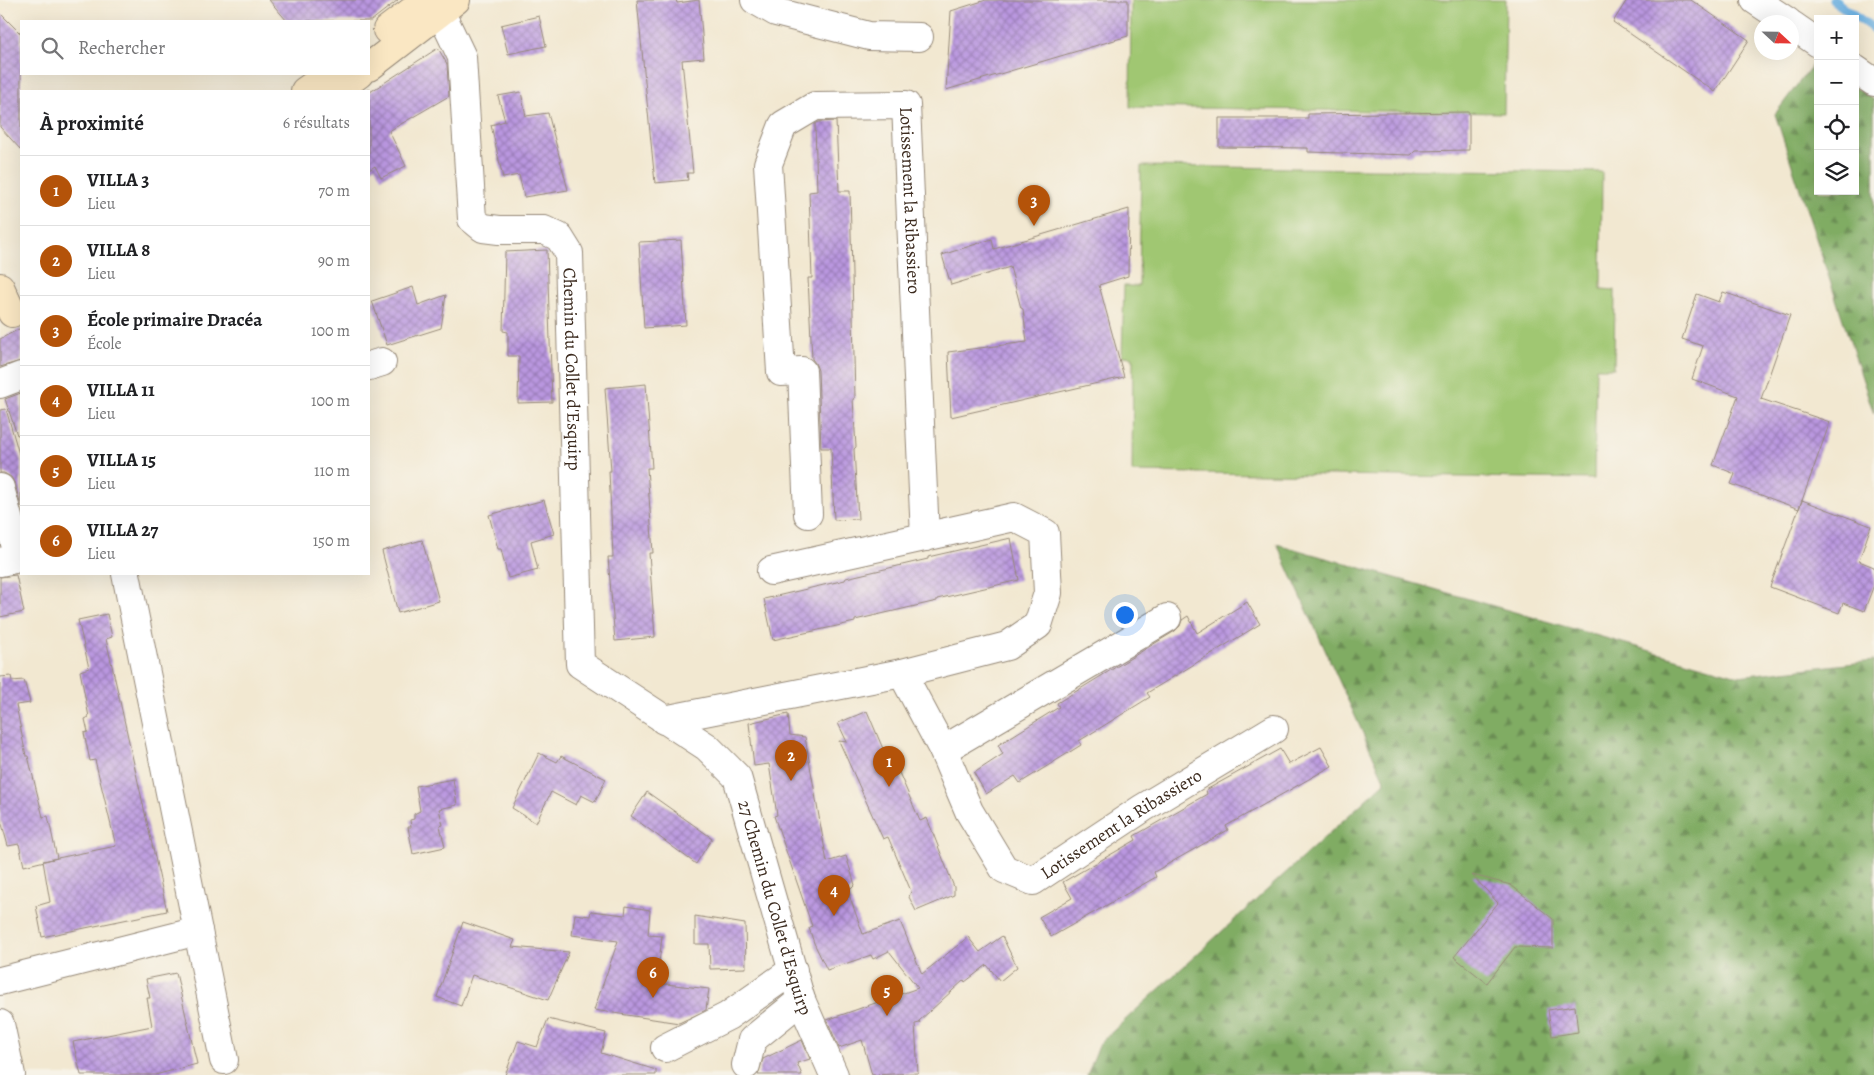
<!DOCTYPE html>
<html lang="fr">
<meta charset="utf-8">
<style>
body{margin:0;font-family:Alegreya,serif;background:#f6f6f6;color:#202124}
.controls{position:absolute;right:15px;top:15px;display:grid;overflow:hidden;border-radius:0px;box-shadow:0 5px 20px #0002}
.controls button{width:45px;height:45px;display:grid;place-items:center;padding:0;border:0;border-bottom:1px solid #e0e0e0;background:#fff;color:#202124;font:25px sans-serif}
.compass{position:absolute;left:1754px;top:15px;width:45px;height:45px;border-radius:50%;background:#fff;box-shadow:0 5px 20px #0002;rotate:112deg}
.you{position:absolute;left:1124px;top:614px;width:18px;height:18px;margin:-12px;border:4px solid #fff;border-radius:50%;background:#1a73e8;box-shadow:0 0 0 8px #1a73e833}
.badge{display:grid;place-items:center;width:32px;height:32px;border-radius:50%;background:#b45309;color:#fff;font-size:16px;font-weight:700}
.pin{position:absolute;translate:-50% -41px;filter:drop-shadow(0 1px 2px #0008)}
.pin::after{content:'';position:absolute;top:26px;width:18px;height:15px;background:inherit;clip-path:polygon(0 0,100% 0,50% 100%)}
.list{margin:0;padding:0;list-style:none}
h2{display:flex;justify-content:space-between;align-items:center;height:65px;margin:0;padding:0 20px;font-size:21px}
h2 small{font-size:16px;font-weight:400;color:#757577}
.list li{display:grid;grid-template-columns:32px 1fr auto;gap:15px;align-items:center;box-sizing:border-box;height:70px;padding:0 20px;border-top:1px solid #e0e0e0}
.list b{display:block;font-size:19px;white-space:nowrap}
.list p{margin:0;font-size:16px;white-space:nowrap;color:#757577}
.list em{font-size:16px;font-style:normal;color:#757577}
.icon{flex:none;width:28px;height:28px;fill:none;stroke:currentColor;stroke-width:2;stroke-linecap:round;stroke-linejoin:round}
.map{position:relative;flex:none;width:1874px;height:1075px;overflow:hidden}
.search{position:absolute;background:#fff;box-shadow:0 5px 20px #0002;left:20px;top:20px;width:350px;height:55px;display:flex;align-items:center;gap:12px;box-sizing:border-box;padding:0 18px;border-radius:0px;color:#757577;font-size:19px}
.panel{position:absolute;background:#fff;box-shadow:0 5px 20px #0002;left:20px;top:90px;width:350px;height:485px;border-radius:0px}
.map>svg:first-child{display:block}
.forest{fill:url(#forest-firs);stroke:#5e6b41}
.garden{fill:#a0c772;stroke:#6e7848}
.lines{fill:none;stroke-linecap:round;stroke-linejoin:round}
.stream{stroke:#6aafe0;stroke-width:9}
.building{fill:url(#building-cross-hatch)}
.street-casing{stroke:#968978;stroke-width:30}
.secondary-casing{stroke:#968978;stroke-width:30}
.street{stroke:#fff;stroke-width:28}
.secondary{stroke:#fae7c3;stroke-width:28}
.labels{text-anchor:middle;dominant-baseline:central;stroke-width:4;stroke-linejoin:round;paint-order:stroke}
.street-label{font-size:18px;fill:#3b2a1e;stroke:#f7f3e8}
</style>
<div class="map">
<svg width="1874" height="1075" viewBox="0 0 1874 1075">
<defs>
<pattern id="forest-firs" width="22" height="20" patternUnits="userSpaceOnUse" patternTransform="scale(1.25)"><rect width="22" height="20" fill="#80ac64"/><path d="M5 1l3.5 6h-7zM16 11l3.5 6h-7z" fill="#6a8c52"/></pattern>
<pattern id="building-cross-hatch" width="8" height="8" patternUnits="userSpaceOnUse" patternTransform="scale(1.25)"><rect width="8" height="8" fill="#ba97e0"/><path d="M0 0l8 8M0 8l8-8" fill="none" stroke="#987bb5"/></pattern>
</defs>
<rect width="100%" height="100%" fill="#f7f3e8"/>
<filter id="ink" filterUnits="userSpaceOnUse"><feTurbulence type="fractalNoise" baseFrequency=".02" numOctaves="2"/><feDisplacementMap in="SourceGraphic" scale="10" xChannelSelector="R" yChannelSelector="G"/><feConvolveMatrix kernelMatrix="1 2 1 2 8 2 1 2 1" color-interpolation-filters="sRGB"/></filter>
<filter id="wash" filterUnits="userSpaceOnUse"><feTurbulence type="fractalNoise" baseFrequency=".0096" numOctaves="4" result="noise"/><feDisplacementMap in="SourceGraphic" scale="20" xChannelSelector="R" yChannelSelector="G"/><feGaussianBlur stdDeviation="1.12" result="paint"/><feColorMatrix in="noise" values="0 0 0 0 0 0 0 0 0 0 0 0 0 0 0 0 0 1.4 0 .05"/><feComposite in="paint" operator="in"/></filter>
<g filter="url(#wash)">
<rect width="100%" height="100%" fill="#f2e8d1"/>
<g class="forest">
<polygon points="1816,60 1818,61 1818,191 1855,191 1855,87 1874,100 1874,414 1775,114"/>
<polygon points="1277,544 1738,676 1874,661 1874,1075 1087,1075 1100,1043 1385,782"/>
</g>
<g class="garden">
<polygon points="1131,0 1506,0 1504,113 1130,107"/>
<polygon points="1141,166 1602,172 1601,289 1615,290 1614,368 1596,368 1594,479 1132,472 1133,357 1122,356 1124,286 1139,286"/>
</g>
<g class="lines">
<polyline class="stream" points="1833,0 1874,29"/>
</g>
<g id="blocks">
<g class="building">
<polygon points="269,0 398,0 371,21 287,21"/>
<polygon points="637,0 676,0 677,3 699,0 704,58 682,60 693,173 687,173 688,180 655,183"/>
<polygon points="986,0 1128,0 1128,36 946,90 951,11"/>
<polygon points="1627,0 1691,0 1749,40 1715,92 1613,22"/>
<polygon points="0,13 21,34 21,150 0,127"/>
<polygon points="539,16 546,46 508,54 501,25"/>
<polygon points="438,48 447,64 449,96 389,131 406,166 381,178 375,166 369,170 369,89 370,92"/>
<polygon points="521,92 526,116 548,113 568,190 524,197 519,175 503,178 491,125 505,121 498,96"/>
<polygon points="1469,112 1469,150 1415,151 1411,155 1308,152 1308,148 1219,147 1219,118 1308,118 1308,114"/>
<polygon points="836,121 839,191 850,191 855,398 853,399 856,447 854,449 858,519 834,520 831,448 821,448 818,370 815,363 812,359 808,278 812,278 809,192 817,191 815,124 819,122"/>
<polygon points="1129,209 1128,276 1099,285 1124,377 951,417 948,352 1027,342 1023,309 1021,308 1010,267 951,285 942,255 992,239 994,249"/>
<polygon points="681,240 686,325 644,328 639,242"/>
<polygon points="547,250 552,402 518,403 519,356 508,356 508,332 503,331 505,252"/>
<polygon points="413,287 418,305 446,295 441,328 387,345 372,301"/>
<polygon points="1723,292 1790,315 1761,399 1830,422 1799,509 1731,484 1735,474 1713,465 1738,396 1692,379 1703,346 1682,339 1697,294 1719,302"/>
<polygon points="21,328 21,361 0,367 0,339"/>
<polygon points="646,384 652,468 647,468 653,553 649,553 655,637 615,641 608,557 613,557 609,471 611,471 605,388"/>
<polygon points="21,393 21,434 17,435 5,399"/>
<polygon points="6,409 21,461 21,507 15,484 11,477 4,473 0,473 0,410"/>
<polygon points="544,500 554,534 531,541 538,570 508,578 501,549 498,549 489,515"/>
<polygon points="1802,500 1871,526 1859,561 1874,567 1874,585 1864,611 1843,603 1839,613 1770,587"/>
<polygon points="1011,538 1019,580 937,599 937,601 855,620 855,622 773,640 764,599 845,580 846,578 928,559 928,557"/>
<polygon points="422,540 439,601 398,613 382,551"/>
<polygon points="16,575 24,612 0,617 0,577"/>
<polygon points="1247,602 1260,624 1147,693 1150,697 1079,741 1081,745 1020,783 1015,776 986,794 974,773 1003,754 998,745 1059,707 1057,703 1175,631 1180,626 1182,620 1188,616 1197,633"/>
<polygon points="107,614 112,637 106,639 167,911 42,937 36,906 50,902 43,861 116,846 95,760 90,761 84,733 88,732 85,719 89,717 80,671 89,668 78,620"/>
<polygon points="11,676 12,681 24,680 30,703 16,705 26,756 28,756 43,817 48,816 57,858 24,866 19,844 8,846 0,817 0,677"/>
<polygon points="867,711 892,770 897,768 920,821 927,818 954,887 954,895 916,911 909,897 911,891 888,837 883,839 839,741 847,742 838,723"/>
<polygon points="788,714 790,735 805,737 827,862 846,856 855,885 848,892 863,934 900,921 922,974 968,937 980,952 1002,936 1017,967 1000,981 987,965 965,982 964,980 919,1021 920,1023 915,1024 918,1073 872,1075 862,1040 839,1048 827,1020 918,988 889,951 873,959 871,955 827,970 814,943 809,928 812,926 774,816 777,815 769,764 754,766 749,723"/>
<polygon points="1321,747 1332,766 1226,826 1228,830 1154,872 1156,877 1051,937 1039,917 1072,898 1063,882 1136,840 1134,836 1207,794 1206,790 1280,749 1289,764"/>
<polygon points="539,753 557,762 561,756 606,779 595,802 581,795 576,805 551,792 536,823 512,808"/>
<polygon points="453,779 457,805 439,809 443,825 440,826 445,847 413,854 408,827 411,827 410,820 414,819 414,814 420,811 416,786"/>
<polygon points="647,792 712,838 696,864 631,816"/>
<polygon points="1472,875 1511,885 1553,919 1553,948 1515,947 1487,983 1454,957 1498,903"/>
<polygon points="626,906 650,910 648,935 662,936 657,983 709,989 706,1010 679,1023 594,1010 618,941 572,935 575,914 590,916 591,911 625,915"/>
<polygon points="695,916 745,924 746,968 710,969 709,944 695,944"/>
<polygon points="463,922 515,940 512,947 569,952 548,1000 472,975 461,1006 437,997"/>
<polygon points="176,973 197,1064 155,1075 81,1075 73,1042 152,1026 147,998 150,998 146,979"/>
<polygon points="1575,1006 1578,1032 1552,1036 1548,1010"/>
<polygon points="548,1019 606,1033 601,1053 656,1070 656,1075 505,1075 518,1041 537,1047"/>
<polygon points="802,1040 810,1059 797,1063 802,1075 758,1075 763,1059"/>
</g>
</g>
</g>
<g filter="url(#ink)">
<use href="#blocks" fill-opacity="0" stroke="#968978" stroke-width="1"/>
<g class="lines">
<defs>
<g id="street">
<path id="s1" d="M430 0 441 13 462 57 472 219 483 228 499 230H544L559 237 569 253 580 664 707 747 737 777 801 1000 834 1075"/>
<polyline points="755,0 776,12 869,36 919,37"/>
<polyline points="1755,0 1788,22"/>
<polyline points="1792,25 1818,43"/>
<polyline points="1855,69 1874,82"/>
<polyline points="369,366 382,362"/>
<polyline points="0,384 21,376"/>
<polyline points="0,488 19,558 0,562"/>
<path id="s2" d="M808 514 802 371 781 372 768 164 783 125 815 106 906 105 925 537"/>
<path id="s3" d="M771 571 1014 517 1045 533 1048 593 1038 625 1007 646 902 673 943 750 969 811 1004 869 1033 881 1143 808 1274 729"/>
<polyline points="126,574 224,1060"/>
<polyline points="664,720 902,673"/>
<polyline points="943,750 1167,618"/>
<polyline points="0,981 198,931"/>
<polyline points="0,1024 11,1075"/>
<polyline points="665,1048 728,1016 793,970"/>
<polyline points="746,1065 752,1040 801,1000"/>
</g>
<g id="secondary">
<polyline points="387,30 412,11 421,0"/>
<polyline points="369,67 456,0"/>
<polyline points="305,91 329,74"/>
<polyline points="336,91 359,74"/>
<polyline points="0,287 12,313"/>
</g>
</defs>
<use href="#street" class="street-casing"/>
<use href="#secondary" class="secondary-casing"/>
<use href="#street" class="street"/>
<use href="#secondary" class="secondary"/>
</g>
</g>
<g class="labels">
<g class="street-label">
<text stroke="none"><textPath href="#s2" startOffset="638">Lotissement la Ribassiero</textPath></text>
<text stroke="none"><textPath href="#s1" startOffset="455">Chemin du Collet d'Esquirp</textPath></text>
<text stroke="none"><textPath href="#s3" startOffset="881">Lotissement la Ribassiero</textPath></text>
<text stroke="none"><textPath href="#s1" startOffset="1080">27 Chemin du Collet d'Esquirp</textPath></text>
</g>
</g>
</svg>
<div class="controls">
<button>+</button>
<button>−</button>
<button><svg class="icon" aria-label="locate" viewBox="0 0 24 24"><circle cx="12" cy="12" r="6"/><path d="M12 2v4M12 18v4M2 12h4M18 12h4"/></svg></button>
<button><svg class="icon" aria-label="layers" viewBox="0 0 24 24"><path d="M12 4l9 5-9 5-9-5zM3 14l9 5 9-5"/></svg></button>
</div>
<svg class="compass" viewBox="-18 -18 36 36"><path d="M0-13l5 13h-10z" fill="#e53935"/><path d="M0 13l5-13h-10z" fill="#757577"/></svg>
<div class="you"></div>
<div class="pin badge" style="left:889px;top:787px">1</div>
<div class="pin badge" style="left:791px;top:781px">2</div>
<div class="pin badge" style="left:1034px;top:226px">3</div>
<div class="pin badge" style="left:834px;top:916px">4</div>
<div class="pin badge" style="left:887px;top:1016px">5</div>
<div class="pin badge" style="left:653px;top:998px">6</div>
<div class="search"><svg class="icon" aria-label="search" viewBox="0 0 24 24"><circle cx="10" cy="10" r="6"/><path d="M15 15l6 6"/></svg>Rechercher</div>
<section class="panel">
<h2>À proximité<small>6 résultats</small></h2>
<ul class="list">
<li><span class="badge">1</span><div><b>VILLA 3</b><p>Lieu</p></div><em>70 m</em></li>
<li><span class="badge">2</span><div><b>VILLA 8</b><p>Lieu</p></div><em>90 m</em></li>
<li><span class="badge">3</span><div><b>École primaire Dracéa</b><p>École</p></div><em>100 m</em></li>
<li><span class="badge">4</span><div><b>VILLA 11</b><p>Lieu</p></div><em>100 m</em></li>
<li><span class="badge">5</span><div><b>VILLA 15</b><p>Lieu</p></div><em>110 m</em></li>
<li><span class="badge">6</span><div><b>VILLA 27</b><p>Lieu</p></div><em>150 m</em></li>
</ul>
</section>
</div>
